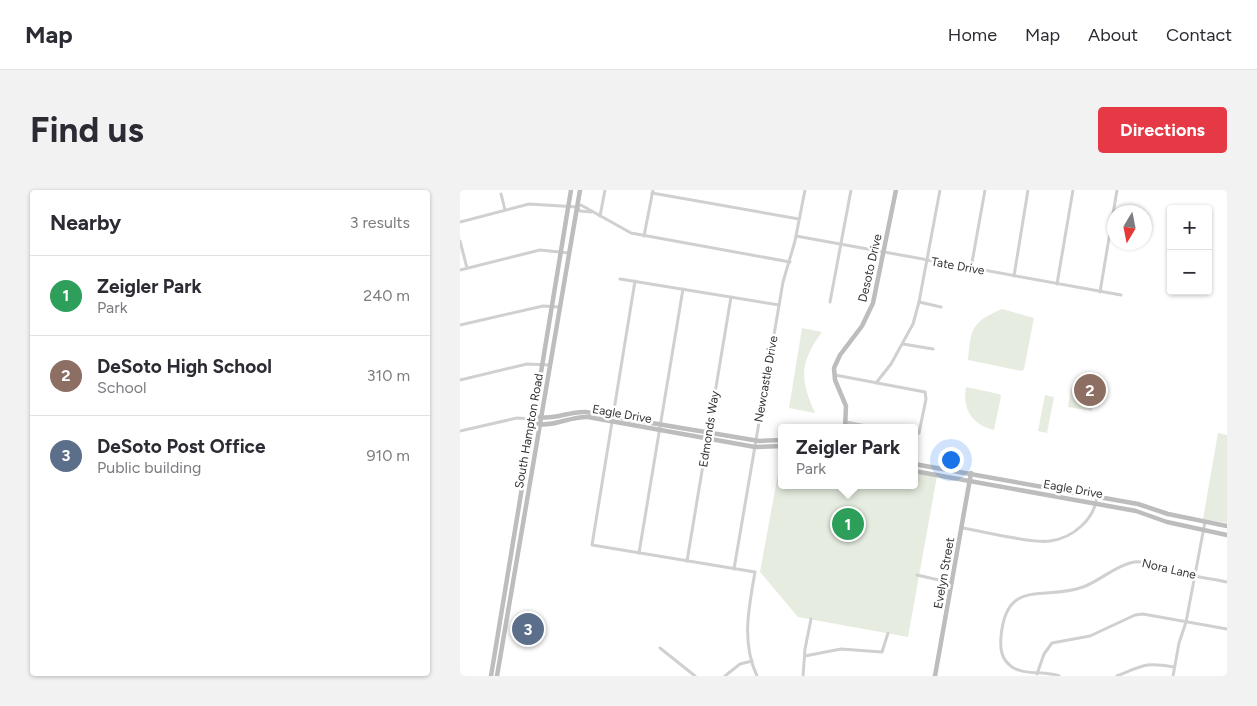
<!DOCTYPE html>
<meta charset="utf-8">
<style>
body{margin:0;font-family:Figtree,sans-serif;background:#f2f2f3;color:#2b2b33}
.controls{position:absolute;right:15px;top:15px;display:grid;overflow:hidden;border-radius:5px;box-shadow:0 1px 4px #0004}
.controls button{width:45px;height:45px;display:grid;place-items:center;padding:0;border:0;border-bottom:1px solid #e1e1e2;background:#fff;color:#2b2b33;font:25px sans-serif}
.compass{position:absolute;left:647px;top:15px;width:45px;height:45px;border-radius:50%;background:#fff;box-shadow:0 1px 4px #0004;rotate:190deg}
.you{position:absolute;left:490px;top:269px;width:18px;height:18px;margin:-12px;border:4px solid #fff;border-radius:50%;background:#1a73e8;box-shadow:0 0 0 8px #1a73e833}
.badge{display:grid;place-items:center;width:32px;height:32px;border-radius:50%;background:#e63946;color:#fff;font-size:16px;font-weight:700}
.pin{position:absolute;translate:-50% -50%;border:2px solid #fff;box-shadow:0 1px 5px #0006}
.popup{position:absolute;left:318px;top:234px;width:140px;height:65px;box-sizing:border-box;display:grid;place-content:center;border-radius:5px;background:#fff;filter:drop-shadow(0 1px 4px #0005);font-size:16px;white-space:nowrap;color:#7c7c81}
.popup b{font-size:19px;color:#2b2b33}
.popup::after{content:'';position:absolute;left:50%;top:100%;margin-left:-10px;border:10px solid transparent;border-top-color:#fff}
.list{margin:0;padding:0;list-style:none}
h2{display:flex;justify-content:space-between;align-items:center;height:65px;margin:0;padding:0 20px;font-size:21px}
h2 small{font-size:16px;font-weight:400;color:#7c7c81}
.list li{display:grid;grid-template-columns:32px 1fr auto;gap:15px;align-items:center;box-sizing:border-box;height:80px;padding:0 20px;border-top:1px solid #e1e1e2}
.list b{display:block;font-size:19px;white-space:nowrap}
.list p{margin:0;font-size:16px;white-space:nowrap;color:#7c7c81}
.list em{font-size:16px;font-style:normal;color:#7c7c81}
.map{position:relative;flex:none;width:767px;height:486px;overflow:hidden;border-radius:5px}
header{display:flex;align-items:center;gap:30px;box-sizing:border-box;height:70px;padding:0 25px;background:#fff;border-bottom:1px solid #e1e1e2}
header strong{font-size:24px}
nav{display:flex;gap:28px;margin-inline-start:auto;font-size:18px}
.intro{display:flex;align-items:center;justify-content:space-between;box-sizing:border-box;height:120px;padding:0 30px}
h1{margin:0;font-size:35px}
.button{padding:12px 22px;border-radius:5px;background:#e63946;color:#fff;font-size:18px;font-weight:700}
main{display:flex;gap:30px;padding:0 30px}
aside{flex:1;background:#fff;border-radius:5px;box-shadow:0 1px 4px #0004}
.map>svg:first-child{display:block}
.green{fill:#e6ecdf}
.lines{fill:none;stroke-linecap:round;stroke-linejoin:round}
.street{stroke:#d0d0d0;stroke-width:3}
.secondary{stroke:#bdbdbd;stroke-width:4.5}
.labels{text-anchor:middle;dominant-baseline:central;stroke-width:5;stroke-linejoin:round;paint-order:stroke}
.street-label{font-size:12px;fill:#333;stroke:#fff}
</style>
<header>
<strong>Map</strong>
<nav><a>Home</a><a>Map</a><a>About</a><a>Contact</a></nav>
</header>
<div class="intro"><h1>Find us</h1><a class="button">Directions</a></div>
<main>
<aside>
<h2>Nearby<small>3 results</small></h2>
<ul class="list">
<li><span class="badge" style="background:#2e9e5b">1</span><div><b>Zeigler Park</b><p>Park</p></div><em>240 m</em></li>
<li><span class="badge" style="background:#8d6e63">2</span><div><b>DeSoto High School</b><p>School</p></div><em>310 m</em></li>
<li><span class="badge" style="background:#5c6f8a">3</span><div><b>DeSoto Post Office</b><p>Public building</p></div><em>910 m</em></li>
</ul>
</aside>
<div class="map">
<svg width="767" height="486" viewBox="0 0 767 486">
<rect width="100%" height="100%" fill="#fff"/>
<g class="green">
<path d="M542 119 574 128 564 179 562 181 508 170C511 139 511 132 542 119Z"/>
<path d="M342 138 362 142C339 173 340 189 355 223L329 218Z"/>
<path d="M506 197 539 204 541 206 534 240C513 235 502 220 506 197Z"/>
<polygon points="611,199 635,203 632,221 608,217"/>
<polygon points="585,205 594,207 587,243 578,241"/>
<polygon points="758,243 767,245 767,333 743,329"/>
<polygon points="322,262 322,295 454,295 454,282 477,286 448,447 338,427 300,382"/>
</g>
<g class="lines">
<g class="street">
<polyline points="192,3 339,29"/>
<polyline points="41,4 45,20"/>
<polyline points="117,17 120,21 131,22"/>
<polyline points="140,26 145,0"/>
<polyline points="0,32 69,14 117,17 121,15 171,43 330,72"/>
<polyline points="184,46 193,0"/>
<polyline points="336,46 661,105"/>
<polyline points="0,51 7,78"/>
<polyline points="511,78 525,0"/>
<polyline points="0,80 80,60 109,63"/>
<polyline points="554,86 568,0"/>
<polyline points="160,89 319,115"/>
<path d="M175 91 132 355 295 382C289 417 281 452 297 486"/>
<polyline points="597,94 613,0"/>
<polyline points="640,102 657,0"/>
<polyline points="370,112 391,0"/>
<polyline points="459,112 481,117"/>
<polyline points="0,135 83,116 100,117"/>
<polyline points="443,154 473,159"/>
<polyline points="375,185 465,202 466,209 459,243 454,244"/>
<polyline points="0,190 67,174 90,175"/>
<polyline points="416,193 431,174 453,134 459,112 480,0"/>
<polyline points="386,232 416,238"/>
<polyline points="0,241 57,228 73,229"/>
<path d="M502 338C522 341 573 354 590 351 613 348 635 329 637 306"/>
<polyline points="179,363 223,99"/>
<polyline points="227,371 271,107"/>
<polyline points="274,379 323,92 335,51 345,0"/>
<polyline points="457,385 492,393"/>
<polyline points="200,458 235,486"/>
<polyline points="345,466 381,459 422,462 428,443"/>
<polyline points="577,484 584,464 592,453 630,446 675,425 683,424 767,439"/>
<polyline points="265,486 280,474 292,471"/>
<polyline points="343,486 345,459 351,429"/>
<path d="M599 486C584 480 566 486 552 477 541 469 540 459 541 447 546 387 585 411 623 397 640 391 656 375 674 372 684 370 697 378 707 381 727 385 747 388 767 392"/>
<path d="M657 486C684 475 685 472 714 477"/>
<polyline points="713,486 719,453 726,432 745,332"/>
</g>
<g class="secondary">
<path d="M79 227C96 230 109 221 126 222L299 251 322 250"/>
<path d="M77 234C95 237 110 226 128 227L295 257 322 256"/>
<polyline points="385,238 386,216 375,190 374,178 380,165 402,136 413,113 436,0"/>
<polyline points="454,274 678,314 708,324 767,336"/>
<polyline points="454,281 676,321 707,332 767,345"/>
<polyline points="31,486 111,0"/>
<polyline points="37,486 120,0"/>
<polyline points="475,486 511,283"/>
</g>
</g>
<g class="labels">
<g class="street-label">
<text transform="translate(498 76) rotate(10)">Tate Drive</text>
<text transform="translate(410 78) rotate(-77)">Desoto Drive</text>
<text transform="translate(306 189) rotate(-80)">Newcastle Drive</text>
<text transform="translate(162 224) rotate(10)">Eagle Drive</text>
<text transform="translate(249 239) rotate(-81)">Edmonds Way</text>
<text transform="translate(69 241) rotate(-80)">South Hampton Road</text>
<text transform="translate(613 299) rotate(10)">Eagle Drive</text>
<text transform="translate(709 379) rotate(13)">Nora Lane</text>
<text transform="translate(484 383) rotate(-80)">Evelyn Street</text>
</g>
</g>
</svg>
<div class="controls">
<button>+</button>
<button>−</button>
</div>
<svg class="compass" viewBox="-18 -18 36 36"><path d="M0-13l5 13h-10z" fill="#e53935"/><path d="M0 13l5-13h-10z" fill="#7c7c81"/></svg>
<div class="you"></div>
<div class="pin badge" style="left:388px;top:334px;background:#2e9e5b">1</div>
<div class="popup"><b>Zeigler Park</b>Park</div>
<div class="pin badge" style="left:630px;top:200px;background:#8d6e63">2</div>
<div class="pin badge" style="left:68px;top:439px;background:#5c6f8a">3</div>
</div>
</main>
